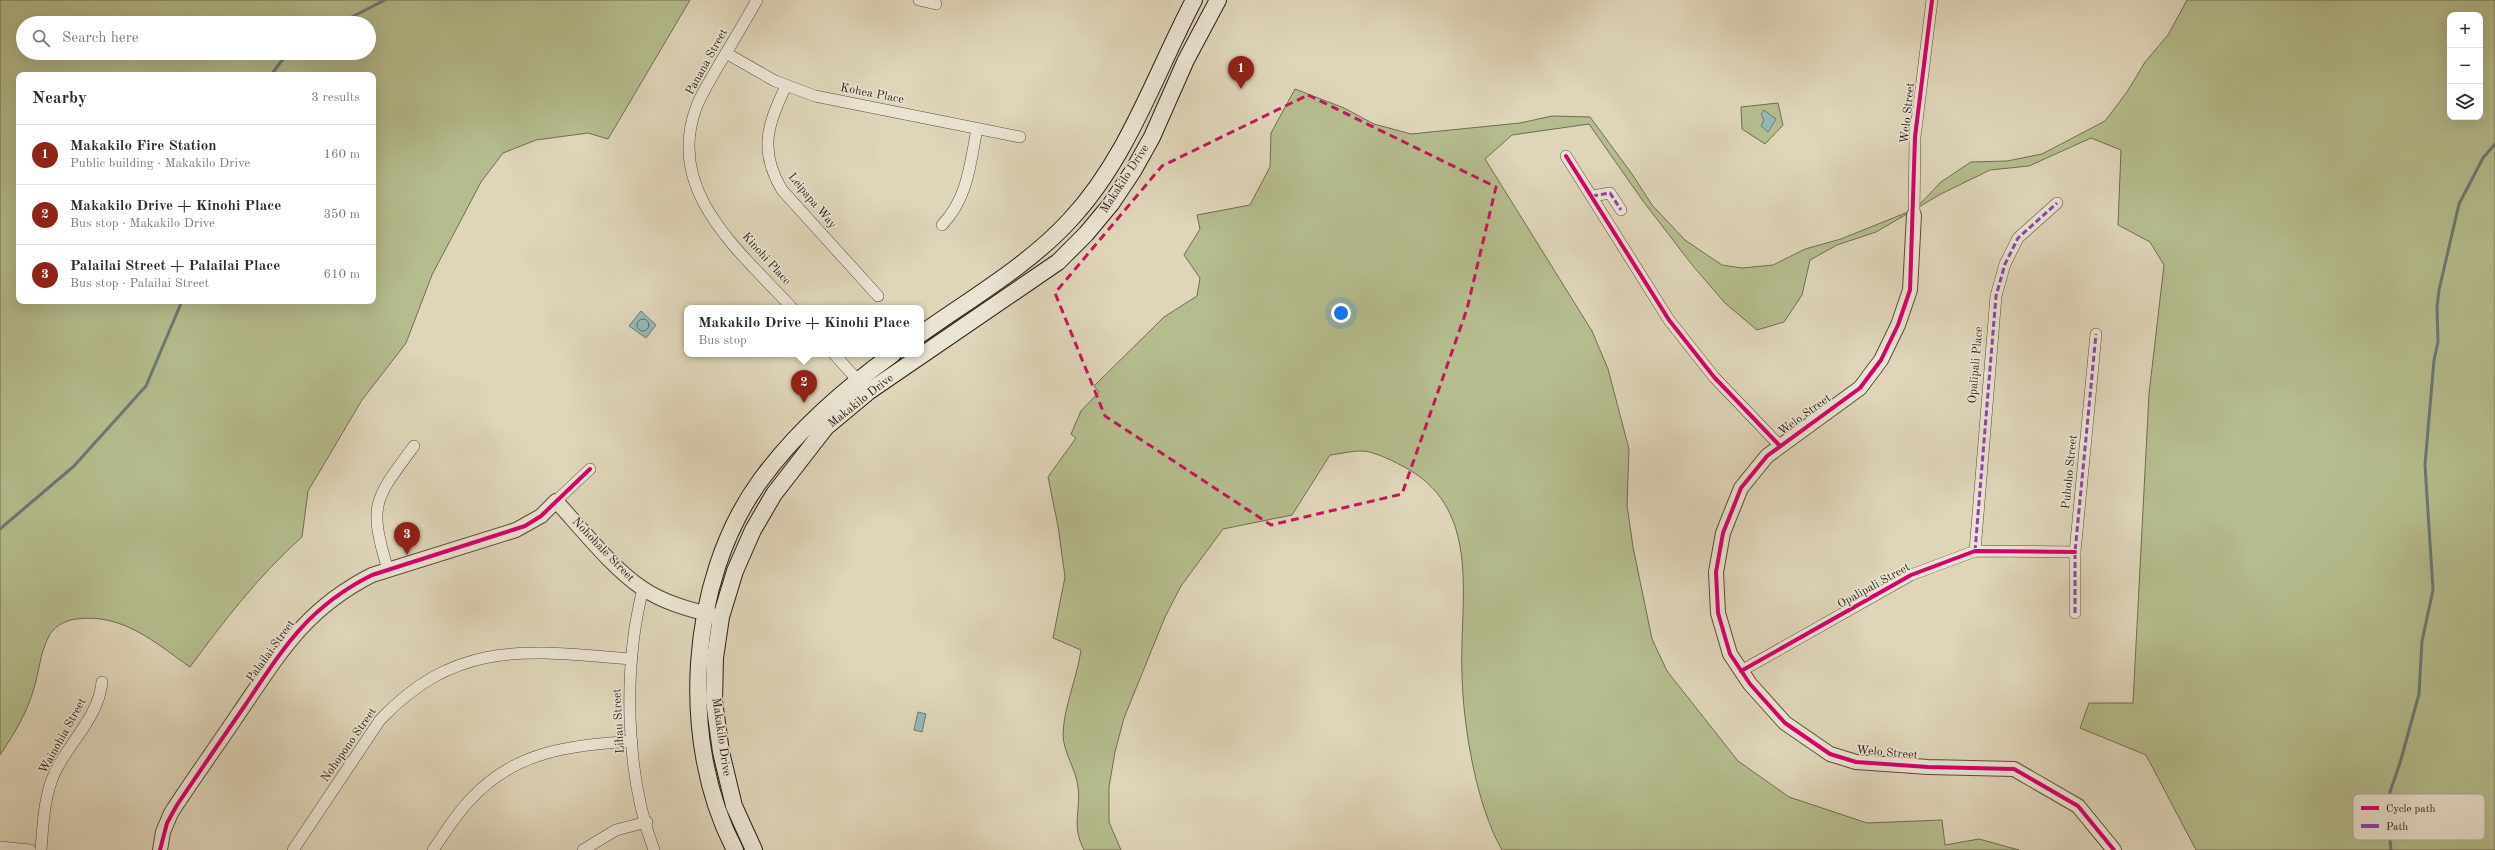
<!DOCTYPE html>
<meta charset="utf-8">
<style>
body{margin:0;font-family:"Old Standard TT",serif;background:#f7f7f7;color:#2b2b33}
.controls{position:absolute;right:12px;top:12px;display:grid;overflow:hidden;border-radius:8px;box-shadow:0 4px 16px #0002}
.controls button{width:36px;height:36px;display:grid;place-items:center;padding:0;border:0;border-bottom:1px solid #e1e1e2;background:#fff;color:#2b2b33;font:20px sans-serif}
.you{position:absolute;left:1341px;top:313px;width:14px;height:14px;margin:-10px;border:3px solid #fff;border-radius:50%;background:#1a73e8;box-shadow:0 0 0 6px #1a73e833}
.badge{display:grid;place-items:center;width:26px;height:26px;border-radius:50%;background:#8f2418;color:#fff;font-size:13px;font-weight:700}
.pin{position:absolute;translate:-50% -33px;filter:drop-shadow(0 1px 2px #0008)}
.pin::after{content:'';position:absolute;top:21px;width:14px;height:12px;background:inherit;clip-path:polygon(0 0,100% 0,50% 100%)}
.popup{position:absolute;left:684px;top:305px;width:240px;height:52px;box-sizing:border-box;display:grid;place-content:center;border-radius:8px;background:#fff;filter:drop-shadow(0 1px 3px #0005);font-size:13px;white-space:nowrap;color:#7c7c81}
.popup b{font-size:15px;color:#2b2b33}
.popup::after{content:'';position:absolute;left:50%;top:100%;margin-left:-8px;border:8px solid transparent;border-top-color:#fff}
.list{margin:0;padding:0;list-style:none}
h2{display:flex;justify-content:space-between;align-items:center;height:52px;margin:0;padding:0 16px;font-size:17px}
h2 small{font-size:13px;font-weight:400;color:#7c7c81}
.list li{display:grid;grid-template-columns:26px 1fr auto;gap:12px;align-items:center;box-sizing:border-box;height:60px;padding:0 16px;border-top:1px solid #e1e1e2}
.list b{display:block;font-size:15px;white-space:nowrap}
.list p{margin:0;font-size:13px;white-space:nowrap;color:#7c7c81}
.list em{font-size:13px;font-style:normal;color:#7c7c81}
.icon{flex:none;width:22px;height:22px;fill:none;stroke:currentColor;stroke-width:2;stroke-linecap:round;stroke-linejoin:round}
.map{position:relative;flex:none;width:2495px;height:850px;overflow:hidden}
.search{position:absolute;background:#fff;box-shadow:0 4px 16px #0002;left:16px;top:16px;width:360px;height:44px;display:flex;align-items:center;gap:10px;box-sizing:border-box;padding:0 14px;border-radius:22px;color:#7c7c81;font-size:15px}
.panel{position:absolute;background:#fff;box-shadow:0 4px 16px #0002;left:16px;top:72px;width:360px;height:232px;border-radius:8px}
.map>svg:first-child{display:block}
.green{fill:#b5bc8d;stroke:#6f6c51;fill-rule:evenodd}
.water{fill:#95b8b5;stroke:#6a7975}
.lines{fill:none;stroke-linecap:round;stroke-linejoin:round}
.shore{stroke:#5f6a65;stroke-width:1}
.stream{stroke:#6a7975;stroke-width:3}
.minor-casing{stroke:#564a3e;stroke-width:12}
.tertiary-casing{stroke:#564a3e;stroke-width:16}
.secondary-casing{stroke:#291b15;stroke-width:18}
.minor{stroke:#eae4d2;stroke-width:11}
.tertiary{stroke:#eae4d2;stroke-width:14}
.secondary{stroke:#eae4d2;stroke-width:16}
.quiet{stroke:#8e44ad;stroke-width:3;stroke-dasharray:6 3;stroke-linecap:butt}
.cycleway-casing{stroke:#eae4d2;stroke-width:6}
.cycleway{stroke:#d6006c;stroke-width:4}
.marked{fill:none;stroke:#c2185b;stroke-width:3;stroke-dasharray:8 5;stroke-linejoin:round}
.labels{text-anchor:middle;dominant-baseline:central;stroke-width:3;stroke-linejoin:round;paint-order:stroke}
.street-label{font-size:12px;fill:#291b15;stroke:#eae4d2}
.key{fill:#eae4d2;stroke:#b0a899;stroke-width:1}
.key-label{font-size:11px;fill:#291b15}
</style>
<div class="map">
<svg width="2495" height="850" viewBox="0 0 2495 850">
<rect width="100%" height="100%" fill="#dfd5b9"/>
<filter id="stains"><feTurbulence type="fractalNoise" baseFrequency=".005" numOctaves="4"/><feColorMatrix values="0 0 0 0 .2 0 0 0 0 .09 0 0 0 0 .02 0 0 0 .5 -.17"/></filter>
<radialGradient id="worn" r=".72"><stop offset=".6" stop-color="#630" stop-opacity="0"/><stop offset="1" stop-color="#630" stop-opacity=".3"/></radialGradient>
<g class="green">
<path d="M0 0H690L608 139 588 133 536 140 503 153 481 182 432 275 406 343 362 400 308 491 302 537C259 575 224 621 190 667 154 642 123 613 76 619 66 620 52 627 48 638 40 654 39 672 34 688 27 713 14 734 0 755ZM23 23H369V53H23ZM19 75H373V301H19Z"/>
<path d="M2187 0H2495V850H2196L2146 755 2080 728 2089 703H2133L2149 394 2164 265 2150 242 2118 225 2121 150 2091 138 2029 166 1990 170 1941 194 1876 232 1837 245 1810 260 1802 295 1784 322 1757 330 1725 303 1693 266 1643 201 1589 124 1512 135 1485 159 1592 331 1608 369 1629 449 1627 505 1633 547 1652 639 1667 671 1738 761 1789 797 1867 823 1942 820 1945 845 1979 839 2019 850H1502C1476 805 1463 725 1462 674 1459 602 1483 512 1408 469 1397 463 1373 450 1360 451 1350 451 1340 454 1330 455L1292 515 1223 529 1181 586 1165 617 1124 718 1115 752 1109 787V822L1121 850H1084C1071 824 1081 813 1078 787 1076 769 1063 752 1063 734 1064 706 1077 678 1081 650L1053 638 1065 577 1058 526 1048 477 1076 438 1071 434 1081 411 1099 392 1094 386 1164 317 1197 296 1200 278 1184 255 1200 229 1197 215 1250 205 1270 167 1271 133 1295 89 1344 108 1374 124 1411 134 1520 123 1552 116 1590 117 1632 174 1652 205 1685 240 1722 265 1742 268 1773 265 1805 249 1841 239 1908 212 1921 203 1941 182 1971 162 2007 161 2042 154 2105 121 2127 92 2145 62 2168 35ZM2450 15H2480V117H2450Z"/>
<polygon points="1778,103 1783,125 1765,144 1742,129 1741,107"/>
</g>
<g class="water">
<polygon points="1764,110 1776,119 1768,132 1761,126 1764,120 1761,114"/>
<polygon points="641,311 656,325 646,338 629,326"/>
<polygon points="918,712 926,714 922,732 914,730"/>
</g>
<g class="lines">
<circle class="shore" cx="643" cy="325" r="6"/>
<g class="stream">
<polyline points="340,23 385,0"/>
<polyline points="271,75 283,59 293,53"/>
<polyline points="0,529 74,466 146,386 182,301"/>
<polyline points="2391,850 2389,830 2389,795 2400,763 2419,694 2422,641 2433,590 2425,465 2434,360 2438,342 2437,307 2439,290 2459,204 2483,158 2495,144"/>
</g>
<defs>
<g id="minor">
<path d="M757 0C744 23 731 45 717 68 710 81 701 94 696 108 665 193 741 252 792 308"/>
<polyline points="919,0 936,4"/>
<polyline points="726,53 775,81 815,96 1020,137"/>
<path d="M786 86C768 124 758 150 782 190L878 296"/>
<polyline points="1566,156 1669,320 1714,377 1780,446"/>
<polyline points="1592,196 1610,193 1621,210"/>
<polyline points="1914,215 1915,137 1932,0"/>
<path d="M942 225C968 198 970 164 977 129"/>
<polyline points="834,354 862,385"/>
<polyline points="556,501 590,469"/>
<polyline points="1975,551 1996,296 2005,264 2018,238 2057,203"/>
<path d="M388 570C368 504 374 500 414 446"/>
<path d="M643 589C623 667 625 774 654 850"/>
<polyline points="2075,613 2075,552 2096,334"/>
<polyline points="1741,671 1911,575 1975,551 2075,552"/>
<polyline points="0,847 30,850"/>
<path d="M41 850C43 824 44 796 55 772 69 743 99 716 102 682"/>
<path d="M293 850 380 720C458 638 528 651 632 659"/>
<path d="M433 850C445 833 456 814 471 799 516 750 570 746 632 741"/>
<polyline points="583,850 616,830 647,822"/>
</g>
<g id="tertiary">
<polyline points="1914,215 1910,290 1898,325 1881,360 1860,388 1767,456 1741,488 1723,533 1716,572 1718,613 1730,654 1750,684 1785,723 1830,754 1856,762 1928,767 2014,769 2078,806 2114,850"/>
<path d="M160 850 163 832 171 813C193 779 217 746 239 713 280 653 305 609 372 575L516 530 541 516 556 501C581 528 612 568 642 588 664 603 691 610 716 616"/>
</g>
<g id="secondary">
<path d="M921 334C970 299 1029 265 1070 220 1128 158 1155 74 1194 0"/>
<path d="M735 850C678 742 688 580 760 481 797 430 843 390 893 354"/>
<polyline points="754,850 734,806 721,752 714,701 715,658 721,617 735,571 753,530 774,494 826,427 868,392 1058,262 1086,234 1111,204 1133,171 1152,137 1186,60 1218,0"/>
</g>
</defs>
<use href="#minor" class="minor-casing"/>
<use href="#tertiary" class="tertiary-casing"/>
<use href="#secondary" class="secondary-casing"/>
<use href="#minor" class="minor"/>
<use href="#tertiary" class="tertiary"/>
<use href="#secondary" class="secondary"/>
<g class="quiet">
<polyline points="1592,196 1610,193 1621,210"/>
<polyline points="1975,551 1996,296 2005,264 2018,238 2057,203"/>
<polyline points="2075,613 2075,552 2096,334"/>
</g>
<defs>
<g id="cycleway">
<polyline points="1932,0 1915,137 1910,290 1898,325 1881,360 1860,388 1767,456 1741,488 1723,533 1716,572 1718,613 1730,654 1750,684 1785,723 1830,754 1856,762 1928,767 2014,769 2078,806 2114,850"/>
<polyline points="1566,156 1669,320 1714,377 1780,446"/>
<polyline points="1741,671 1911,575 1975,551 2075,552"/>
<path d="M160 850 167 823 177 805C200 771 223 737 246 704 284 647 308 607 372 575L525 526 541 516 590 469"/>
</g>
</defs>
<use href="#cycleway" class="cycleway-casing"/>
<use href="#cycleway" class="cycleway"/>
</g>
<path class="marked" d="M1308 95 1496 187 1467 309 1402 494 1271 525 1105 416 1055 293 1162 166Z"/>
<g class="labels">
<g class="street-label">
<text transform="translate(707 62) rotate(-61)">Panana Street</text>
<text transform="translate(872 94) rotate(11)">Kohea Place</text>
<text transform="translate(1908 113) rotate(-84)">Welo Street</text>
<text transform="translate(1125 179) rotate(-57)">Makakilo Drive</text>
<text transform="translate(812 201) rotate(50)">Leipapa Way</text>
<text transform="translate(766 259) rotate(48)">Kinohi Place</text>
<text transform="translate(1976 365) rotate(-85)">Opalipali Place</text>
<text transform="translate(861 401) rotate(-38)">Makakilo Drive</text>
<text transform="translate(1805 415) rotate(-36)">Welo Street</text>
<text transform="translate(2070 472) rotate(-84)">Puhoho Street</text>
<text transform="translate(603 550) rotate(46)">Nohohale Street</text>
<text transform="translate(1874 586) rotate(-29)">Opalipali Street</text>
<text transform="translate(271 651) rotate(-54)">Palailai Street</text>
<text transform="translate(619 721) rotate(-93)">Lihau Street</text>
<text transform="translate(63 736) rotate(-61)">Wainohia Street</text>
<text transform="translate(721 737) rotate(82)">Makakilo Drive</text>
<text transform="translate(349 745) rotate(-55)">Nohopono Street</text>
<text transform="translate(1887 753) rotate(5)">Welo Street</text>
</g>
</g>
<rect x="2353" y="794" width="132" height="46" rx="6" class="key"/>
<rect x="2361" y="806" width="18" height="4" fill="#d6006c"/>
<rect x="2361" y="824" width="18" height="4" fill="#8e44ad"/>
<g class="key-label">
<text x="2386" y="812">Cycle path</text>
<text x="2386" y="830">Path</text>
</g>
<rect width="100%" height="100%" filter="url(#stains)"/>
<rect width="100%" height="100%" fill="url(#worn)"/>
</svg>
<div class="controls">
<button>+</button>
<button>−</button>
<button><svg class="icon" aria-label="layers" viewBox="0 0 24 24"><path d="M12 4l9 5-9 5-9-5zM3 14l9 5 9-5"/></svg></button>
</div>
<div class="you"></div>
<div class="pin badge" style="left:1241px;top:89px">1</div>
<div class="pin badge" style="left:804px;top:403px">2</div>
<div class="popup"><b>Makakilo Drive + Kinohi Place</b>Bus stop</div>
<div class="pin badge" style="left:407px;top:555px">3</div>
<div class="search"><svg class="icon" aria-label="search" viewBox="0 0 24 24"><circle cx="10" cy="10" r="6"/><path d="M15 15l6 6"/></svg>Search here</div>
<section class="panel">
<h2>Nearby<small>3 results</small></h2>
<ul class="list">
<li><span class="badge">1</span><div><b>Makakilo Fire Station</b><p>Public building · Makakilo Drive</p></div><em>160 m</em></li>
<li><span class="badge">2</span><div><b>Makakilo Drive + Kinohi Place</b><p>Bus stop · Makakilo Drive</p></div><em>350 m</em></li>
<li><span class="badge">3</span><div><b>Palailai Street + Palailai Place</b><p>Bus stop · Palailai Street</p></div><em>610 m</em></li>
</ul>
</section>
</div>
